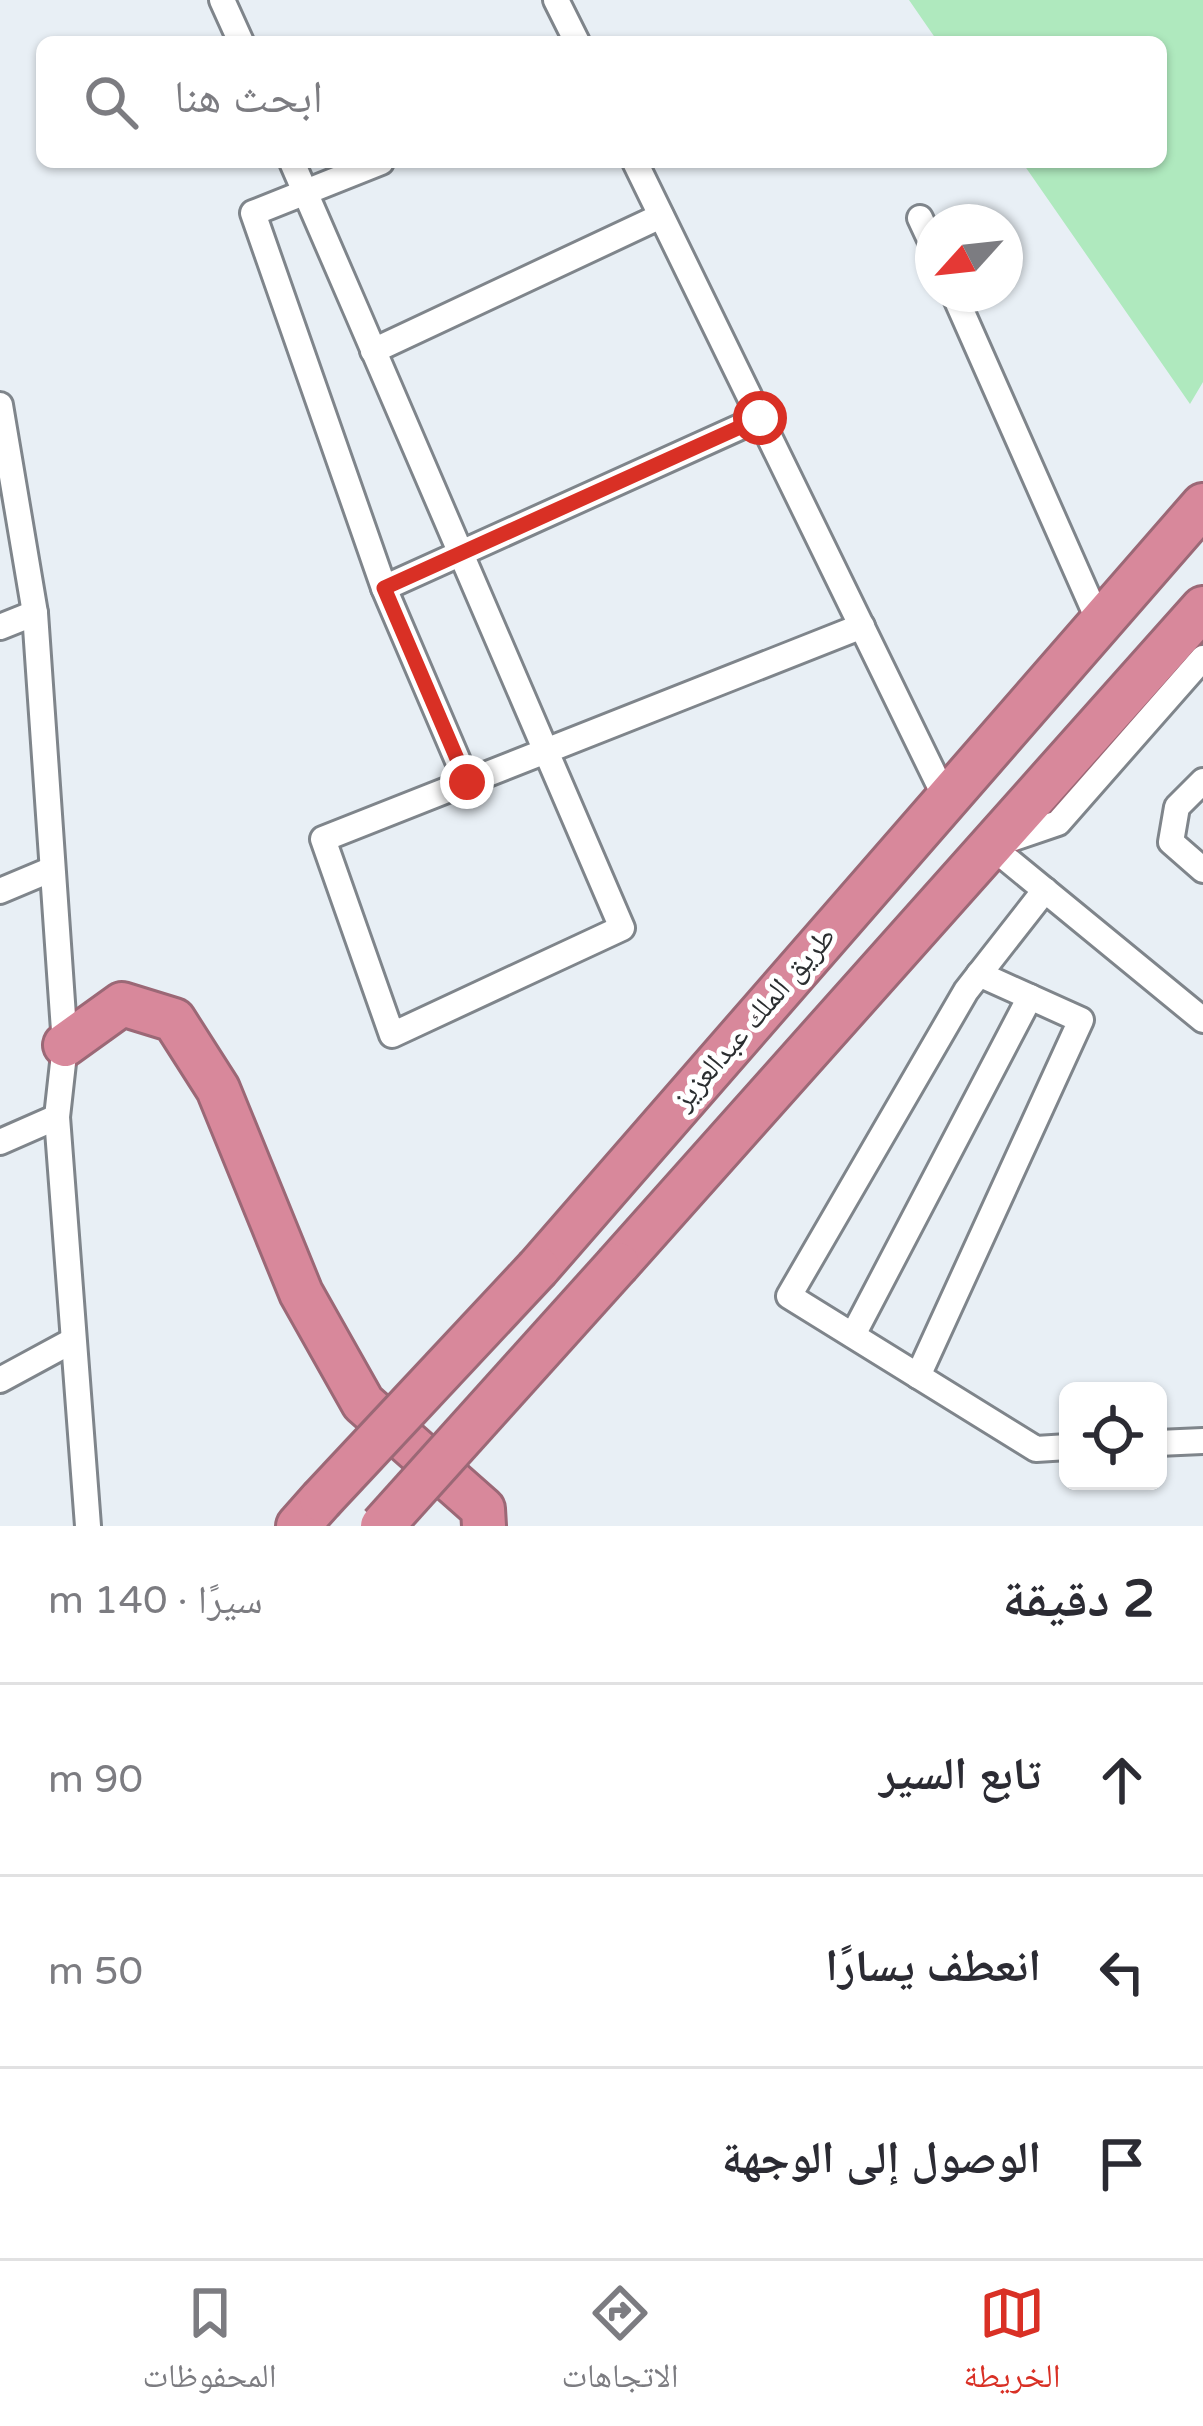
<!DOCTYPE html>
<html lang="ar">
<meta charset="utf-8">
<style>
body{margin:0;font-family:"Varela Round","Noto Naskh Arabic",sans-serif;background:#f7f7f7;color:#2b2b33;direction:rtl}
.controls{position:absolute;right:36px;bottom:36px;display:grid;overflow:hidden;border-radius:18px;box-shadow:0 3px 9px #0004}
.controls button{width:108px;height:108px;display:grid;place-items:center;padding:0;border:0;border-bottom:3px solid #e1e1e2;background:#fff;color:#2b2b33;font:60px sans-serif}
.compass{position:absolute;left:915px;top:204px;width:108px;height:108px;border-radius:50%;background:#fff;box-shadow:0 3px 9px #0004;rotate:243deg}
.stop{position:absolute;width:36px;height:36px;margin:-27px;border:9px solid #d93025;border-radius:50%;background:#fff}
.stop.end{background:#d93025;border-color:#fff;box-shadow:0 3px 12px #0008}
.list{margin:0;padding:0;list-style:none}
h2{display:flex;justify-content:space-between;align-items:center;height:156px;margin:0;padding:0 48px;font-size:51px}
h2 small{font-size:39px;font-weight:400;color:#7c7c81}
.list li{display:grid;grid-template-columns:78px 1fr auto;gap:36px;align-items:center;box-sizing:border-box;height:192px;padding:0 48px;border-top:3px solid #e1e1e2}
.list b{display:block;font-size:45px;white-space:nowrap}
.list em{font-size:39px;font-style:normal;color:#7c7c81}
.icon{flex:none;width:66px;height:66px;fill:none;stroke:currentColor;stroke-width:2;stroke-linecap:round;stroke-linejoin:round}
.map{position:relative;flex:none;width:1203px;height:1526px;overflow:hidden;direction:ltr}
.search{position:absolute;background:#fff;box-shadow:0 3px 9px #0004;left:36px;right:36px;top:36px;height:132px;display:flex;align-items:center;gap:30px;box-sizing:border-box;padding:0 42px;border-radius:18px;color:#7c7c81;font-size:45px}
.sheet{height:732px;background:#fff}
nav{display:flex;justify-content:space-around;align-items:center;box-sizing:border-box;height:168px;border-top:3px solid #e1e1e2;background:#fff;font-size:33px;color:#7c7c81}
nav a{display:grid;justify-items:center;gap:6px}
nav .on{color:#d93025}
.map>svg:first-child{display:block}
.green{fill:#afe9be}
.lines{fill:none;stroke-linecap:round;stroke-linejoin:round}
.street-casing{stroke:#7f858b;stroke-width:30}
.highway-casing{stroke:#9b6876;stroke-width:48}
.street{stroke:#fff;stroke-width:24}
.highway{stroke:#d8889b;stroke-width:42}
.highway-bridge-casing{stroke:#9b6876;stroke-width:48;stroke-linecap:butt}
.highway-bridge{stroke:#d8889b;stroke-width:42}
.route{stroke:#d93025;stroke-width:15}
.labels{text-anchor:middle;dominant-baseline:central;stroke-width:10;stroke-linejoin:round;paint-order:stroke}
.street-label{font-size:30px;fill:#2b2e30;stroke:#fff}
</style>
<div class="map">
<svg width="1203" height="1526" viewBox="0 0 1203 1526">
<rect width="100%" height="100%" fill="#e8eff5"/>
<polygon class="green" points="909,0 1203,0 1203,382 1190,404 1022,162 1161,162 1161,42 938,42"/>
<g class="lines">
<defs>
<g id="street">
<polyline points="222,0 241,42"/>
<polyline points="556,0 577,42"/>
<path d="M292 162C403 417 512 673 622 928L392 1035 323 839 862 626"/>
<polyline points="381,162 253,213 384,588 467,782"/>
<polyline points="635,162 945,797"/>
<polyline points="920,218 933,246"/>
<polyline points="954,294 1100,624"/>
<polyline points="373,351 661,216"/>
<polyline points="0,405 35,613 65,1045 57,1117 88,1526"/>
<polyline points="384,588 760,418"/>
<polyline points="0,627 35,613"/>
<polyline points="1203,781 1177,807 1171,842 1203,870"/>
<polyline points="1005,841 1058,823 1203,658"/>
<polyline points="991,846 1203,1020"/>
<polyline points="1045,890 966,991 789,1296 1036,1449 1068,1447"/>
<polyline points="0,891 50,870"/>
<polyline points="0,1142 57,1117"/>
<polyline points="853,1335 1030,997"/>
<polyline points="918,1376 1081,1020 979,974"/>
<polyline points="0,1380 72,1341"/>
<polyline points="1158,1443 1203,1441"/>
</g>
<g id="highway">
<polyline points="65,1045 122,1004 174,1020 218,1089 301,1293 363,1403 483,1509 484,1526"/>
<polyline points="618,1264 1203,608"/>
<polyline points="538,1268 1203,505"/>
<polyline points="298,1526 321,1500"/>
</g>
</defs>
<use href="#street" class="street-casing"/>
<use href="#highway" class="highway-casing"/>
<use href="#street" class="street"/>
<use href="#highway" class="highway"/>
<defs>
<g id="highway-bridge">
<polyline points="321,1500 538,1268"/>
<polyline points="382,1526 618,1264"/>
</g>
</defs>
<use href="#highway-bridge" class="highway-bridge-casing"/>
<use href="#highway-bridge" class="highway-bridge"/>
</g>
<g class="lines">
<polyline class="route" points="467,782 384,588 760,418"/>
</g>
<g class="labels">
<g class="street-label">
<text transform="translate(754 1018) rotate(-49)">طريق الملك عبدالعزيز</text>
</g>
</g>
</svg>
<div class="controls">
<button><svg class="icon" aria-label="locate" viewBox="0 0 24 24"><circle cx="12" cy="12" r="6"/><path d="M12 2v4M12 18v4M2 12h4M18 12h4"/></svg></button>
</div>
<svg class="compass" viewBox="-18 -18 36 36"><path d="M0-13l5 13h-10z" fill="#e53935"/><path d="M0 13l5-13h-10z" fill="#7c7c81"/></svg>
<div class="stop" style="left:760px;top:418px"></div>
<div class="stop end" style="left:467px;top:782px"></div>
<div class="search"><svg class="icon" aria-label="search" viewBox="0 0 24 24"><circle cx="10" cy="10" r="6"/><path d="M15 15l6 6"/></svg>ابحث هنا</div>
</div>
<section class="sheet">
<h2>2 دقيقة<small>سيرًا · 140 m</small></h2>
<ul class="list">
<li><svg class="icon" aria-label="ahead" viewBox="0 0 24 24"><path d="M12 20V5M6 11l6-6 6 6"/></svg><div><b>تابع السير</b></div><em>90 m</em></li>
<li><svg class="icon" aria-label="left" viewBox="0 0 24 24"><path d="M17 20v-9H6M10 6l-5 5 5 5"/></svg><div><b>انعطف يسارًا</b></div><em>50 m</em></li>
<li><svg class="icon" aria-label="arrive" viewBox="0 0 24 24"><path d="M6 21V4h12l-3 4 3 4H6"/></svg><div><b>الوصول إلى الوجهة</b></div></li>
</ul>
</section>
<nav>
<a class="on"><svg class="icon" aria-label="map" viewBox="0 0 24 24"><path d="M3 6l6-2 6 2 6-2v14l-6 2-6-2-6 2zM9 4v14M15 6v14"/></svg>الخريطة</a>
<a><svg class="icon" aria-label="directions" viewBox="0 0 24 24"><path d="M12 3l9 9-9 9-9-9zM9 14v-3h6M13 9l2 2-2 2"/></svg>الاتجاهات</a>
<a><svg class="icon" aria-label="saved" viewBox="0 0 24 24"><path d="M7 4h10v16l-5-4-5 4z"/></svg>المحفوظات</a>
</nav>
